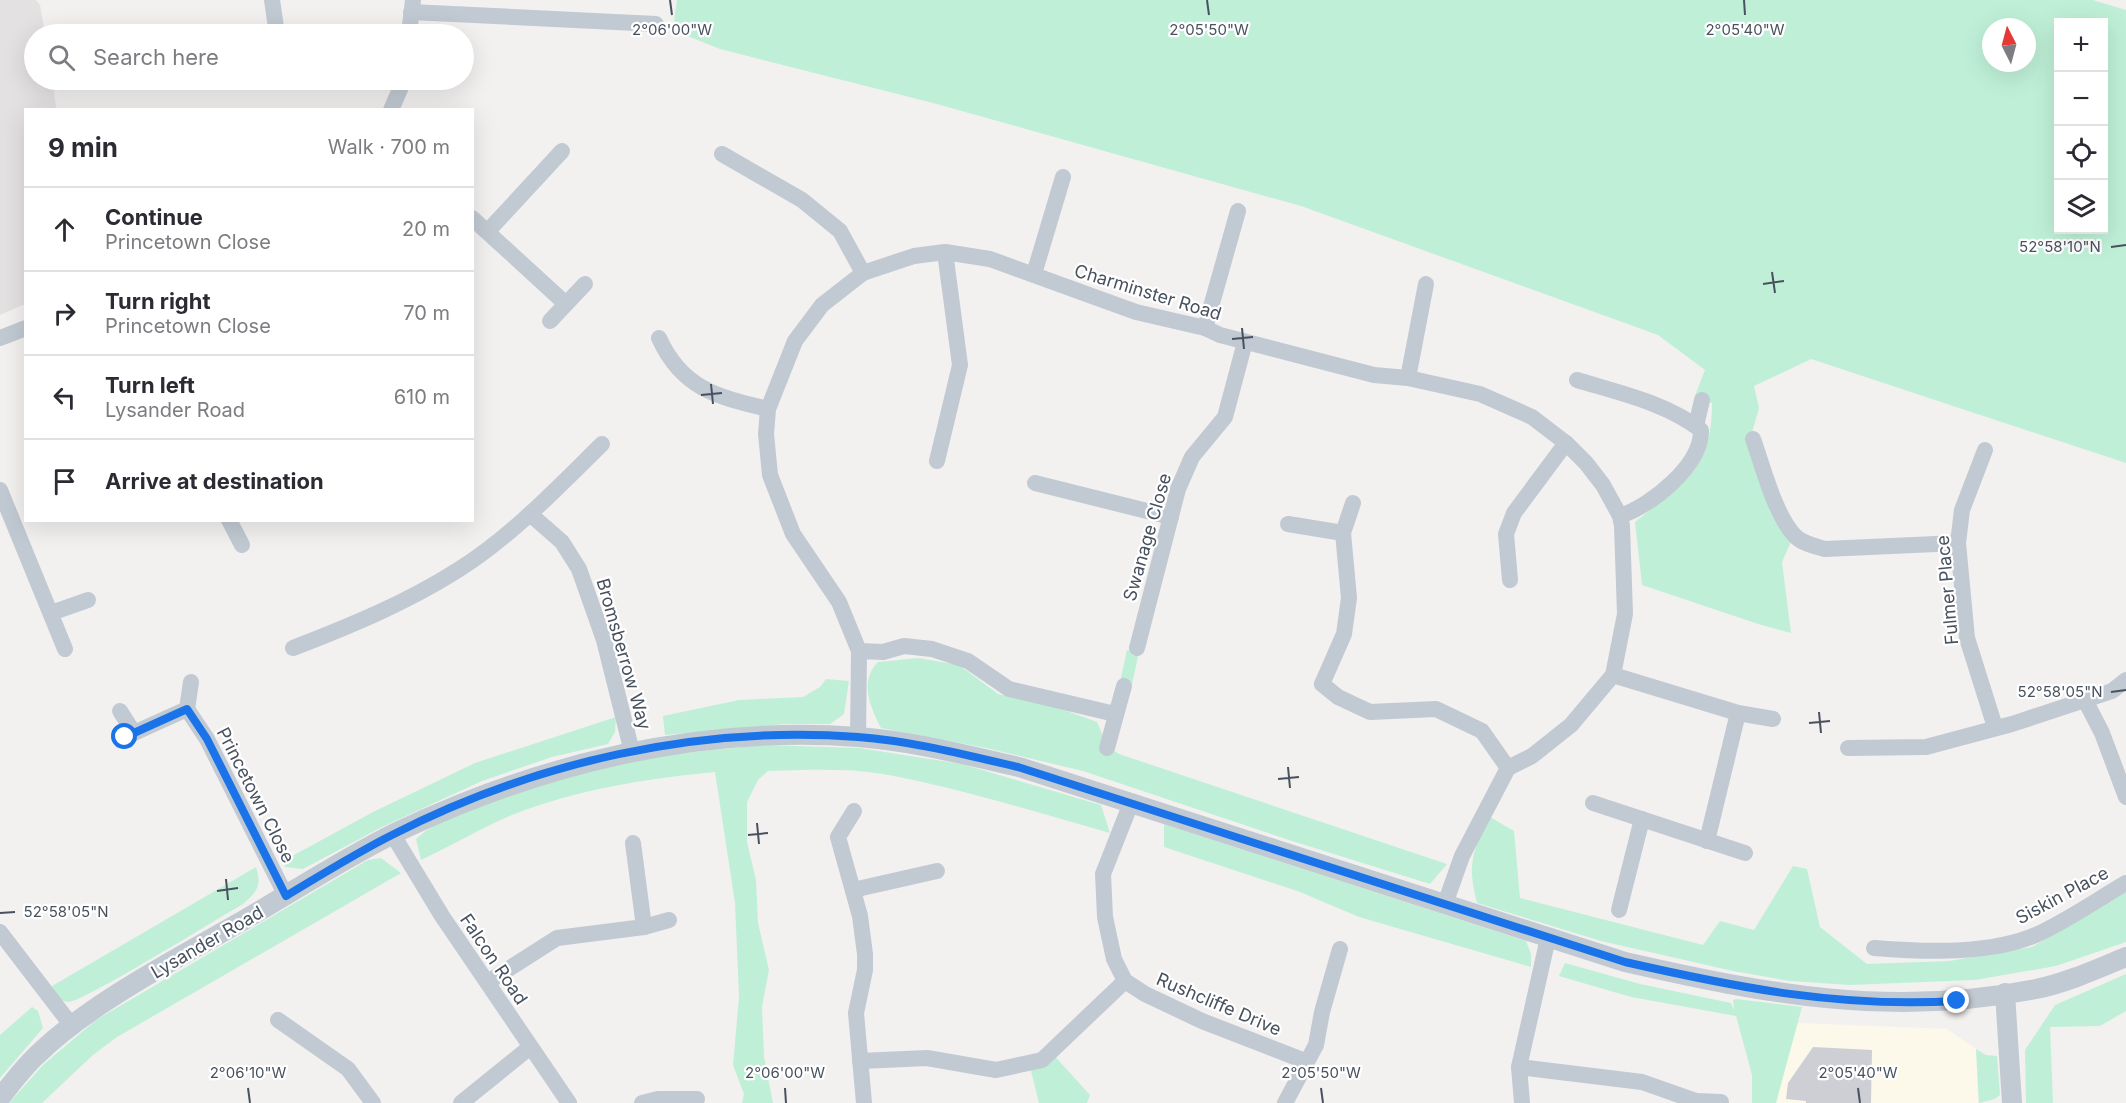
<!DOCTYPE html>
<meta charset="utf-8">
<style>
body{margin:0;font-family:Inter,sans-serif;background:#f7f7f7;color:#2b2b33}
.controls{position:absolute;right:18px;top:18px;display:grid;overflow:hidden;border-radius:0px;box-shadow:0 6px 24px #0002}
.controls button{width:54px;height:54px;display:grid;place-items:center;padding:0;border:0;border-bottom:2px solid #e1e1e2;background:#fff;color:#2b2b33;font:30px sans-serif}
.compass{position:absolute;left:1982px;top:18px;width:54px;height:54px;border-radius:50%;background:#fff;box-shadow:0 6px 24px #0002;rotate:354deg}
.stop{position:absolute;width:18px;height:18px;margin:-14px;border:4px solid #1a73e8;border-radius:50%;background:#fff}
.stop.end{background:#1a73e8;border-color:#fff;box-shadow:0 2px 6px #0008}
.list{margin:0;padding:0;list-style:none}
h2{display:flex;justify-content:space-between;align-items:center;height:78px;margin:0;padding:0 24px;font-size:26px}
h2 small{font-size:20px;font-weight:400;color:#7c7c81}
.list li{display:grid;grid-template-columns:39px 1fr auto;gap:18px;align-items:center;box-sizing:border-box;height:84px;padding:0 24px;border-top:2px solid #e1e1e2}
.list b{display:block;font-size:22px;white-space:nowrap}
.list p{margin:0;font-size:20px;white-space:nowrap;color:#7c7c81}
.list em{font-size:20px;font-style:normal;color:#7c7c81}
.icon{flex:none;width:33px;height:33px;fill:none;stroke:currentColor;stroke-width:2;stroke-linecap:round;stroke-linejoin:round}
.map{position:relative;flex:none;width:2126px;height:1103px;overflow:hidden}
.search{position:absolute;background:#fff;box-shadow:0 6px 24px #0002;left:24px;top:24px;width:450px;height:66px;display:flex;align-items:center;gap:15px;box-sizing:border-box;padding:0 21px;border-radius:33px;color:#7c7c81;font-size:22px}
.panel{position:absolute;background:#fff;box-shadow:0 6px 24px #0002;left:24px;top:108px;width:450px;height:414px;border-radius:0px}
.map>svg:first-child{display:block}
.commercial{fill:#fcf9ea}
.education{fill:#e4e1e2}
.green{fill:#bff0d7;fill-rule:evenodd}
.building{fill:#cdcfd5}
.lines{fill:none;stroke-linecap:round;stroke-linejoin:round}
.minor{stroke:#c1c9d2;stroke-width:16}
.tertiary{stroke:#c1c9d2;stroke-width:20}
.route{stroke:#1a73e8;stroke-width:8}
.ticks{fill:none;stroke:#48515e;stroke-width:2}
.labels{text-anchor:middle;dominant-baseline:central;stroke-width:4.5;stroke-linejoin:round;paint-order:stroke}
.street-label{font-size:18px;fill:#48515e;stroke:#fff}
.ticks-label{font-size:15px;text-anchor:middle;fill:#48515e;stroke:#fff;stroke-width:4.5;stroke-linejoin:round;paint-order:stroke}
</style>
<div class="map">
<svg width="2126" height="1103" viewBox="0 0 2126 1103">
<rect width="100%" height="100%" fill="#f3f0f0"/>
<polygon class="commercial" points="1797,1023 1947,1029 1976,1049 1978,1103 1776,1103"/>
<polygon class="education" points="0,0 36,0 40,5 45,34 34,34 34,80 53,80 56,109 26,110 25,304 0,315"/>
<g class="green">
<path d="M677 0H2093L2126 10V463L1811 359 1754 386 1759 408 1752 433 1794 535 1782 562 1791 633 1758 624 1642 585 1635 522C1683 483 1712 471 1712 403L1694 398 1705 370 1658 335 1301 206 933 103 720 49 685 35 674 21ZM2058 22H2104V230H2058ZM1991 27H2027V63H1991Z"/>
<polygon points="1127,650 1139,652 1132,684 1120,682"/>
<path d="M918 658 959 665 998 694 1048 704 1097 722 1107 746 1119 754 1447 864 1430 884 1292 841 1083 771 986 748 881 728C870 707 859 681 878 662Z"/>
<polygon points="826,679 849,681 844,714 830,724 785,724 665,735 663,716 739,700 803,697 820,687"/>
<polygon points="616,717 615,732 608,744 552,757 482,781 380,828 303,869 285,867 283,861 373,812 475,763"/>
<path d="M767 745 859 748 962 764 1101 805 1110 833C1035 812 960 788 883 774 845 768 807 770 768 771L758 780 747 802V842L756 880 758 923 769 970 762 1007 764 1057 773 1103H742L744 1094 733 1065 739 997 735 903 715 772C645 779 578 789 512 815 481 828 452 846 421 860L416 839C439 818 472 808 502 798 541 785 580 771 621 763 669 754 718 749 767 745Z"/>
<path d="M1490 817 1514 831 1520 898 1703 945 1720 921 1754 930 1793 866 1807 869 1820 927 1867 964 1949 961 2032 947 2126 892V942L2056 966 1975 980 1850 985 1790 981 1733 971 1601 941 1477 903C1467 865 1472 851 1490 817Z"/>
<polygon points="1164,824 1526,941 1531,954 1531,967 1359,917 1300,892 1164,847"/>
<polygon points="381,858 401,873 117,1037 93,1055 42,1103 9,1103 43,1065 96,1020 368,860"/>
<path d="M256 867C262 886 257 892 243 904 220 917 82 1003 68 1002 60 1002 56 993 52 986Z"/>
<polygon points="1565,963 1640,984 1731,1003 1734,1010 1733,1000 1736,999 1802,1007 1776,1103 1752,1103 1752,1075 1736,1016 1631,997 1559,976"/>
<polygon points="2126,974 2126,1011 2100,1026 2050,1027 2053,1103 2026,1103 2025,1050 2055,1005"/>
<polygon points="32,1007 38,1011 43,1028 0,1078 0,1035"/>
<polygon points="1976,1049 1986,1055 1997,1056 2000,1095 1995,1099 1979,1103"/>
<polygon points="1051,1052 1090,1095 1087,1103 1039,1103 1029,1063"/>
</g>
<polygon class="building" points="1813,1047 1872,1050 1871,1103 1806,1103 1806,1101 1786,1099 1788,1083"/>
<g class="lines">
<g class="minor">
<polyline points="272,0 277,34"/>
<polyline points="411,12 656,24"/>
<polyline points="409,34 413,0"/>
<polyline points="391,110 404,80"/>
<polyline points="722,154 802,200 840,231 863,273"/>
<polyline points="472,218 566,304 585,284"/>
<polyline points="488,231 562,151"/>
<polyline points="1034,274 1063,177"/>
<polyline points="550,321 566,304"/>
<polyline points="1205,328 1238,211"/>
<polyline points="0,338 26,328"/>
<path d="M659 338C682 389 718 397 768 409"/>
<polyline points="1408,378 1426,284"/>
<path d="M1577 380C1620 393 1666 403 1701 430 1702 465 1651 506 1620 516"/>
<polyline points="1696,426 1702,400"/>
<path d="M1753 439C1763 467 1775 515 1795 536 1803 544 1815 546 1825 549L1958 543"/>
<polyline points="1985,450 1962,510 1958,543 1967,638 1995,727"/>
<polyline points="937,461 960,365 945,252"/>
<polyline points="1035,483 1171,517"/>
<polyline points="0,490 65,649"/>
<polyline points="1353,503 1343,533 1349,598 1344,634 1322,684 1338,697 1370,712 1436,709 1482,731 1508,768"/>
<polyline points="530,514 562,542 579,569 604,640 632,752"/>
<polyline points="229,520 242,545"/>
<polyline points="1288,524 1343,533"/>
<polyline points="1510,580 1506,534 1514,513 1566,443"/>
<polyline points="51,613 88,600"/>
<path d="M293 648C350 626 406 603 458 570 512 536 557 488 602 444"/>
<polyline points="1137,648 1178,489 1192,457 1225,417 1245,342"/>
<polyline points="859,651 883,652 904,646 932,649 968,661 1009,689 1115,714"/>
<polyline points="1613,675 1738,713 1773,719"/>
<polyline points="2085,700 2102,733 2126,797"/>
<polyline points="187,709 191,682"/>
<polyline points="120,711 134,733"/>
<polyline points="125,737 187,709 207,739 286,896"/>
<polyline points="858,737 859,651 839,602 793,534 770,475 766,434 768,409 795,341 822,305 863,273 914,256 945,252 990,259 1136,312 1205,328 1220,335 1374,375 1408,378 1480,394 1532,417 1566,443 1586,463 1603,485 1620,516 1622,526 1625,614 1613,675 1571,725 1532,756 1508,768 1462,856 1445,904"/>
<polyline points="1107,748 1124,686"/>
<polyline points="1848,748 1926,747 2012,724 2085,700 2112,691 2126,680"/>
<polyline points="1131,803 1103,874 1105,917 1114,959 1125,981 1145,994 1202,1021 1305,1061"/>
<polyline points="1593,803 1745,853"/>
<polyline points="854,811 838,837 860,916 865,954 865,970 856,1013 864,1103"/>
<polyline points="393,835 442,916 569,1103"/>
<polyline points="1707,841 1738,713"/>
<polyline points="853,890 937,871"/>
<polyline points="1619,910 1642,819"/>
<polyline points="644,927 669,920"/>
<polyline points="0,932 72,1026"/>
<path d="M1874 948C1925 952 1991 955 2038 934 2068 920 2097 900 2126 883"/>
<polyline points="488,982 557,938 644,927 633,843"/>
<polyline points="278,1020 348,1069 373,1103"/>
<polyline points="860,1061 927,1058 996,1070 1042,1060 1125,981"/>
<polyline points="1519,1067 1642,1082 1696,1101 1721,1102"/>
<polyline points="461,1103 529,1048"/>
<polyline points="642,1103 658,1099 697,1099"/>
<polyline points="1285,1103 1316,1045 1322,1012 1340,949"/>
<polyline points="1522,1103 1519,1067 1548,938"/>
</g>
<g class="tertiary">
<polyline points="2005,993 2012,1103"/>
<path d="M0 1098C12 1083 23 1068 37 1055 90 1003 178 958 244 920 294 891 343 859 395 833 539 764 698 725 858 737 912 741 966 755 1019 767L1625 962C1766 994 1891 1018 2036 989 2066 983 2097 969 2126 957"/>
</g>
</g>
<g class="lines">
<path class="route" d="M125 737 187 709 207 739 286 896C321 875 356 853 392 835 534 762 699 725 858 737 912 741 966 755 1018 767L1625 962C1739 988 1840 1008 1957 1001"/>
</g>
<path class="ticks" d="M670 0 672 15M1207 0 1209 15M1744 0 1745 15M2111 247 2126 245M1772 272 1775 293M1763 284 1784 281M1242 328 1244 349M1232 339 1253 337M711 384 713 404M701 395 722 393M2111 692 2126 690M1819 712 1821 733M1809 723 1830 721M1288 767 1290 788M1278 779 1299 777M757 823 759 844M748 835 768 833M226 879 228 900M217 891 238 888M0 913 15 912M248 1088 250 1103M785 1088 786 1103M1321 1088 1323 1103M1858 1088 1860 1103"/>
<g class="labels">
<g class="street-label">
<text transform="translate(1148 292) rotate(17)">Charminster Road</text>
<text transform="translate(1147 537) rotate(-74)">Swanage Close</text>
<text transform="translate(1947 590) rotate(-95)">Fulmer Place</text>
<text transform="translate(624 654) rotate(74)">Bromsberrow Way</text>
<text transform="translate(256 795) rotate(63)">Princetown Close</text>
<text transform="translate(2062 895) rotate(-28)">Siskin Place</text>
<text transform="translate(207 942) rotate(-30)">Lysander Road</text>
<text transform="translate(494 959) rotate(56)">Falcon Road</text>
<text transform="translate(1219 1004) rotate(23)">Rushcliffe Drive</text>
</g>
</g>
<g class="ticks-label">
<text x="672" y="35">2°06'00"W</text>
<text x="1209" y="35">2°05'50"W</text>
<text x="1745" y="35">2°05'40"W</text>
<text x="2060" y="252">52°58'10"N</text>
<text x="2060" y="697">52°58'05"N</text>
<text x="66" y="917">52°58'05"N</text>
<text x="248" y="1078">2°06'10"W</text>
<text x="785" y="1078">2°06'00"W</text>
<text x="1321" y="1078">2°05'50"W</text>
<text x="1858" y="1078">2°05'40"W</text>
</g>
</svg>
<div class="controls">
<button>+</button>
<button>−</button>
<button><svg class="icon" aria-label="locate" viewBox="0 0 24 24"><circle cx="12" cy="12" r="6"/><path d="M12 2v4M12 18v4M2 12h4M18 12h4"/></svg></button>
<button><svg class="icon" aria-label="layers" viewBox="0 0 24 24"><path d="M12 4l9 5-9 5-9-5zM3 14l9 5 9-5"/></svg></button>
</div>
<svg class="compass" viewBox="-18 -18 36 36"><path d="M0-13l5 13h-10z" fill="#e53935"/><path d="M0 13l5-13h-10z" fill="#7c7c81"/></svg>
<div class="stop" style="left:125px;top:737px"></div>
<div class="stop end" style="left:1957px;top:1001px"></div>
<div class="search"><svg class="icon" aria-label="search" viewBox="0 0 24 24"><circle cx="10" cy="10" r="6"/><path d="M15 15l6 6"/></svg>Search here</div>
<section class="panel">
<h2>9 min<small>Walk · 700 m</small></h2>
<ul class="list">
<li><svg class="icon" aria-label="ahead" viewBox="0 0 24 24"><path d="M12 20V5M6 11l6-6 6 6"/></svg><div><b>Continue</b><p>Princetown Close</p></div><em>20 m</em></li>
<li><svg class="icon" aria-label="right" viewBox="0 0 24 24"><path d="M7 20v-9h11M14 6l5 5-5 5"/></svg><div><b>Turn right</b><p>Princetown Close</p></div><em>70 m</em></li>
<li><svg class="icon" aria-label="left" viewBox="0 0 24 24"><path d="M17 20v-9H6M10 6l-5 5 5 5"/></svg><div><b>Turn left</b><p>Lysander Road</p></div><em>610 m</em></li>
<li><svg class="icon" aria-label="arrive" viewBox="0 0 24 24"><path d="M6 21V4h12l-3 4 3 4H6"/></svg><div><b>Arrive at destination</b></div></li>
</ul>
</section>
</div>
